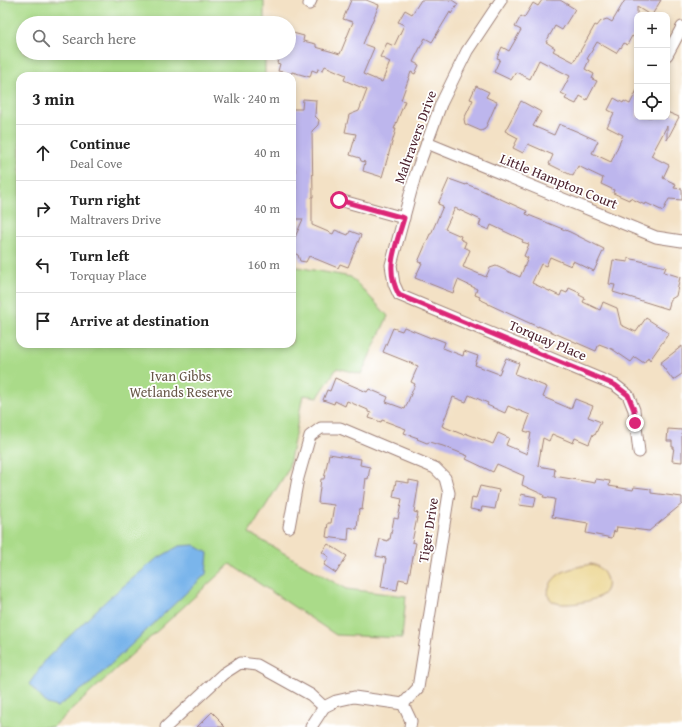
<!DOCTYPE html>
<meta charset="utf-8">
<style>
body{margin:0;font-family:"Gentium Book Plus",serif;background:#f2f2f2;color:#222}
.controls{position:absolute;right:12px;top:12px;display:grid;overflow:hidden;border-radius:8px;box-shadow:0 2px 6px #0003}
.controls button{width:36px;height:36px;display:grid;place-items:center;padding:0;border:0;border-bottom:1px solid #e0e0e0;background:#fff;color:#222;font:20px sans-serif}
.stop{position:absolute;width:12px;height:12px;margin:-9px;border:3px solid #db2777;border-radius:50%;background:#fff}
.stop.end{background:#db2777;border-color:#fff;box-shadow:0 1px 4px #0008}
.list{margin:0;padding:0;list-style:none}
h2{display:flex;justify-content:space-between;align-items:center;height:52px;margin:0;padding:0 16px;font-size:17px}
h2 small{font-size:13px;font-weight:400;color:#767676}
.list li{display:grid;grid-template-columns:26px 1fr auto;gap:12px;align-items:center;box-sizing:border-box;height:56px;padding:0 16px;border-top:1px solid #e0e0e0}
.list b{display:block;font-size:15px;white-space:nowrap}
.list p{margin:0;font-size:13px;white-space:nowrap;color:#767676}
.list em{font-size:13px;font-style:normal;color:#767676}
.icon{flex:none;width:22px;height:22px;fill:none;stroke:currentColor;stroke-width:2;stroke-linecap:round;stroke-linejoin:round}
.map{position:relative;flex:none;width:682px;height:727px;overflow:hidden}
.search{position:absolute;background:#fff;box-shadow:0 2px 6px #0003;left:16px;top:16px;width:280px;height:44px;display:flex;align-items:center;gap:10px;box-sizing:border-box;padding:0 14px;border-radius:22px;color:#767676;font-size:15px}
.panel{position:absolute;background:#fff;box-shadow:0 2px 6px #0003;left:16px;top:72px;width:280px;height:276px;border-radius:12px}
.map>svg:first-child{display:block}
.green{fill:#aadb89;stroke:#7a7d5a}
.sand{fill:#eeda9e;stroke:#9c7c64}
.water{fill:#7ab5eb;stroke:#626a8b}
.building{fill:#bdb6ed;fill-rule:evenodd}
.lines{fill:none;stroke-linecap:round;stroke-linejoin:round}
.minor-casing{stroke:#9e8078;stroke-width:13}
.minor{stroke:#fff;stroke-width:11}
.route{stroke:#db2777;stroke-width:5}
.labels{text-anchor:middle;dominant-baseline:central;stroke-width:3.5;stroke-linejoin:round;paint-order:stroke}
.street-label{font-size:14px;fill:#4a1f2b;stroke:#fff}
.park-label{font-size:14px;fill:#675747;stroke:#fff}
</style>
<div class="map">
<svg width="682" height="727" viewBox="0 0 682 727">
<rect width="100%" height="100%" fill="#fff"/>
<filter id="ink" filterUnits="userSpaceOnUse"><feTurbulence type="fractalNoise" baseFrequency=".025" numOctaves="2"/><feDisplacementMap in="SourceGraphic" scale="8" xChannelSelector="R" yChannelSelector="G"/><feConvolveMatrix kernelMatrix="1 2 1 2 8 2 1 2 1" color-interpolation-filters="sRGB"/></filter>
<filter id="wash" filterUnits="userSpaceOnUse"><feTurbulence type="fractalNoise" baseFrequency=".012" numOctaves="4" result="noise"/><feDisplacementMap in="SourceGraphic" scale="16" xChannelSelector="R" yChannelSelector="G"/><feGaussianBlur stdDeviation="0.9" result="paint"/><feColorMatrix in="noise" values="0 0 0 0 0 0 0 0 0 0 0 0 0 0 0 0 0 1.4 0 .05"/><feComposite in="paint" operator="in"/></filter>
<g filter="url(#wash)">
<rect width="100%" height="100%" fill="#f3e1c5"/>
<polygon class="green" points="0,0 264,0 264,23 23,23 23,53 265,53 265,76 20,76 20,344 292,344 292,266 351,277 388,316 361,374 337,368 318,397 303,395 288,470 249,533 346,589 406,596 402,638 336,635 230,564 53,727 0,727"/>
<path class="sand" d="M591 564C604 566 614 586 602 595 593 601 577 604 566 604 541 605 545 583 561 573 570 568 582 566 591 564Z"/>
<polygon class="water" points="194,545 208,553 206,574 91,683 57,707 47,704 29,684 47,658 108,599 155,560 179,546"/>
<g id="blocks">
<g class="building">
<polygon points="351,0 366,0 379,5 363,44 374,48 363,74 382,82 390,62 380,57 387,43 394,46 404,25 398,22 405,10 412,14 421,0 452,0 458,4 451,14 450,12 432,42 425,38 413,62 419,65 415,74 411,72 401,100 405,101 394,129 396,129 382,177 363,171 365,162 361,161 360,158 350,155 356,134 345,132 349,115 359,111 367,90 344,80 346,75 325,66 323,70 318,69 317,72 312,70 310,77 292,72 291,74 278,71 280,64 277,63 280,53 289,53 289,32 304,36 303,41 316,44 316,47 340,54 353,22 343,19"/>
<polygon points="542,0 560,0 575,9 562,30 555,26 546,42 555,48 553,51 574,62 595,25 597,26 601,21 607,19 612,22 625,0 661,0 652,15 650,15 637,7 637,39 632,36 627,45 624,43 621,48 620,47 616,53 597,42 587,59 589,60 585,69 594,74 592,79 597,81 587,100 580,96 576,104 565,99 567,96 561,93 570,76 539,60 530,79 516,72 511,80 494,72 500,59 497,58 502,47 509,51 521,30 515,27 521,16 524,18 533,3 538,6"/>
<polygon points="476,86 489,92 486,97 497,102 485,129 481,131 465,124 464,119 473,100 470,99"/>
<polygon points="637,90 637,117 667,117 667,112 679,117 667,140 667,126 651,156 669,165 663,178 676,184 674,188 682,189 682,200 669,199 663,211 646,203 645,205 630,198 629,200 613,193 614,190 601,184 603,178 578,166 573,176 549,164 553,155 528,144 523,153 513,148 518,138 505,131 521,101 541,112 533,126 554,135 559,124 576,131 598,141 592,153 611,162 623,135 607,127 614,113 608,110 614,98 623,103 624,101 630,104"/>
<polygon points="303,99 316,100 315,116 319,120 318,125 312,131 313,197 312,197 312,225 333,234 335,230 348,235 350,231 361,235 348,267 340,264 338,268 309,256 306,262 300,261 298,255 292,252 292,244 303,219 292,219 292,192 296,192 295,168 292,168 292,109 302,109"/>
<path d="M449 179 466 185V184L479 189 527 211 526 214 570 232 604 249 594 271 573 261 571 266 550 257 546 266 541 264 532 283 560 296 562 291 567 293 569 288 580 293 579 295 585 298 583 302 600 310 603 302 617 308 621 325 636 332 646 318 669 333 650 360 648 357 644 363 635 357 631 362 612 349 599 344 596 351 538 326V327L488 304V303L479 299 480 297 475 295 477 289 458 280 453 293 415 278 422 263 418 262 430 234H431L443 206 438 204ZM455 208 481 220 479 226 489 230 491 225 523 240 522 242 529 244 524 256 528 258 520 277 496 266 490 268 486 277 463 267 470 250 464 247 466 242 460 239 461 236 445 229Z"/>
<polygon points="628,258 666,267 664,272 680,277 676,296 671,299 668,309 613,292 615,285 609,284 613,260 628,262"/>
<path d="M404 327 431 338 432 337 445 342 443 348 463 356 464 351 478 356 475 365 499 374 506 358 519 363 515 374 547 387 543 397 571 409 575 399 593 406 588 417 601 422 595 435 593 434 589 444 575 438 573 443 552 434 549 441 543 438 538 466 555 469 554 476 595 483 596 479 610 481 609 486 633 490 634 487 651 489V493L682 497V504L649 531 617 527 616 532 614 531 612 538 586 533 588 523 552 517 555 499 543 497 544 495 522 485 524 476 497 464 493 472 466 459 468 456 443 446 429 442 427 443 417 439 418 438 404 433 406 429 382 420 381 422 369 418 371 413 368 412V410L347 401 345 406 335 401 334 404 323 400 327 390 330 391 335 378 367 392 369 389 388 397 386 402 405 409 415 384 411 382 418 366 383 352 393 328 402 331ZM469 395 488 403 487 405 505 413 508 406 530 415 524 431 531 433 527 454 506 445 509 438 498 433 493 444 465 433 464 435 442 426 453 397 466 402Z"/>
<polygon points="682,346 682,374 673,380 660,363"/>
<polygon points="668,429 682,430 682,462 672,461 674,447 672,447 672,441 667,441"/>
<polygon points="329,454 361,459 360,465 370,467 368,479 366,478 362,510 359,509 357,529 349,527 348,540 326,537 328,523 331,523 334,505 318,503 321,479 324,479"/>
<polygon points="409,480 419,482 414,512 418,513 412,542 416,543 408,581 399,579 397,590 381,587 386,558 376,556 380,539 388,541 388,539 390,539 394,518 398,519 402,499 393,497 396,481 409,483"/>
<polygon points="480,486 499,490 495,509 482,507 481,511 470,509 472,497 476,498"/>
<polygon points="521,494 536,497 534,507 519,505"/>
<polygon points="328,544 347,556 336,573 324,565 329,557 322,552"/>
<polygon points="212,712 219,719 218,720 225,727 197,727"/>
</g>
</g>
</g>
<g filter="url(#ink)">
<use href="#blocks" fill-opacity="0" stroke="#9e8078" stroke-width="1"/>
<g class="lines">
<defs>
<g id="minor">
<polyline points="501,0 467,51 441,104 415,176 391,265 394,284 399,295 615,385 628,395 634,410 639,452"/>
<polyline points="309,4 311,0"/>
<polyline points="667,55 682,27"/>
<polyline points="427,143 656,237 682,241"/>
<polyline points="339,200 404,218"/>
<polyline points="289,527 298,478 310,436 321,428 340,428 435,468 445,478 449,493 418,688 403,704 411,721 410,727"/>
<polyline points="166,727 223,674 240,663 257,665 311,695 324,707"/>
<polyline points="311,727 324,707 336,701 354,697 403,704"/>
</g>
</defs>
<use href="#minor" class="minor-casing"/>
<use href="#minor" class="minor"/>
</g>
</g>
<g class="lines" filter="url(#ink)">
<path class="route" d="M339 200 404 218C396 246 384 268 399 295L615 385 628 395 634 410 635 423"/>
</g>
<g class="labels">
<g class="street-label">
<text transform="translate(415 137) rotate(-70)">Maltravers Drive</text>
<text transform="translate(559 181) rotate(22)">Little Hampton Court</text>
<text transform="translate(548 340) rotate(23)">Torquay Place</text>
<text transform="translate(428 530) rotate(-81)">Tiger Drive</text>
</g>
<g class="park-label">
<text x="181" y="376">Ivan Gibbs<tspan x="181" dy="16">Wetlands Reserve</tspan></text>
</g>
</g>
</svg>
<div class="controls">
<button>+</button>
<button>−</button>
<button><svg class="icon" aria-label="locate" viewBox="0 0 24 24"><circle cx="12" cy="12" r="6"/><path d="M12 2v4M12 18v4M2 12h4M18 12h4"/></svg></button>
</div>
<div class="stop" style="left:339px;top:200px"></div>
<div class="stop end" style="left:635px;top:423px"></div>
<div class="search"><svg class="icon" aria-label="search" viewBox="0 0 24 24"><circle cx="10" cy="10" r="6"/><path d="M15 15l6 6"/></svg>Search here</div>
<section class="panel">
<h2>3 min<small>Walk · 240 m</small></h2>
<ul class="list">
<li><svg class="icon" aria-label="ahead" viewBox="0 0 24 24"><path d="M12 20V5M6 11l6-6 6 6"/></svg><div><b>Continue</b><p>Deal Cove</p></div><em>40 m</em></li>
<li><svg class="icon" aria-label="right" viewBox="0 0 24 24"><path d="M7 20v-9h11M14 6l5 5-5 5"/></svg><div><b>Turn right</b><p>Maltravers Drive</p></div><em>40 m</em></li>
<li><svg class="icon" aria-label="left" viewBox="0 0 24 24"><path d="M17 20v-9H6M10 6l-5 5 5 5"/></svg><div><b>Turn left</b><p>Torquay Place</p></div><em>160 m</em></li>
<li><svg class="icon" aria-label="arrive" viewBox="0 0 24 24"><path d="M6 21V4h12l-3 4 3 4H6"/></svg><div><b>Arrive at destination</b></div></li>
</ul>
</section>
</div>
